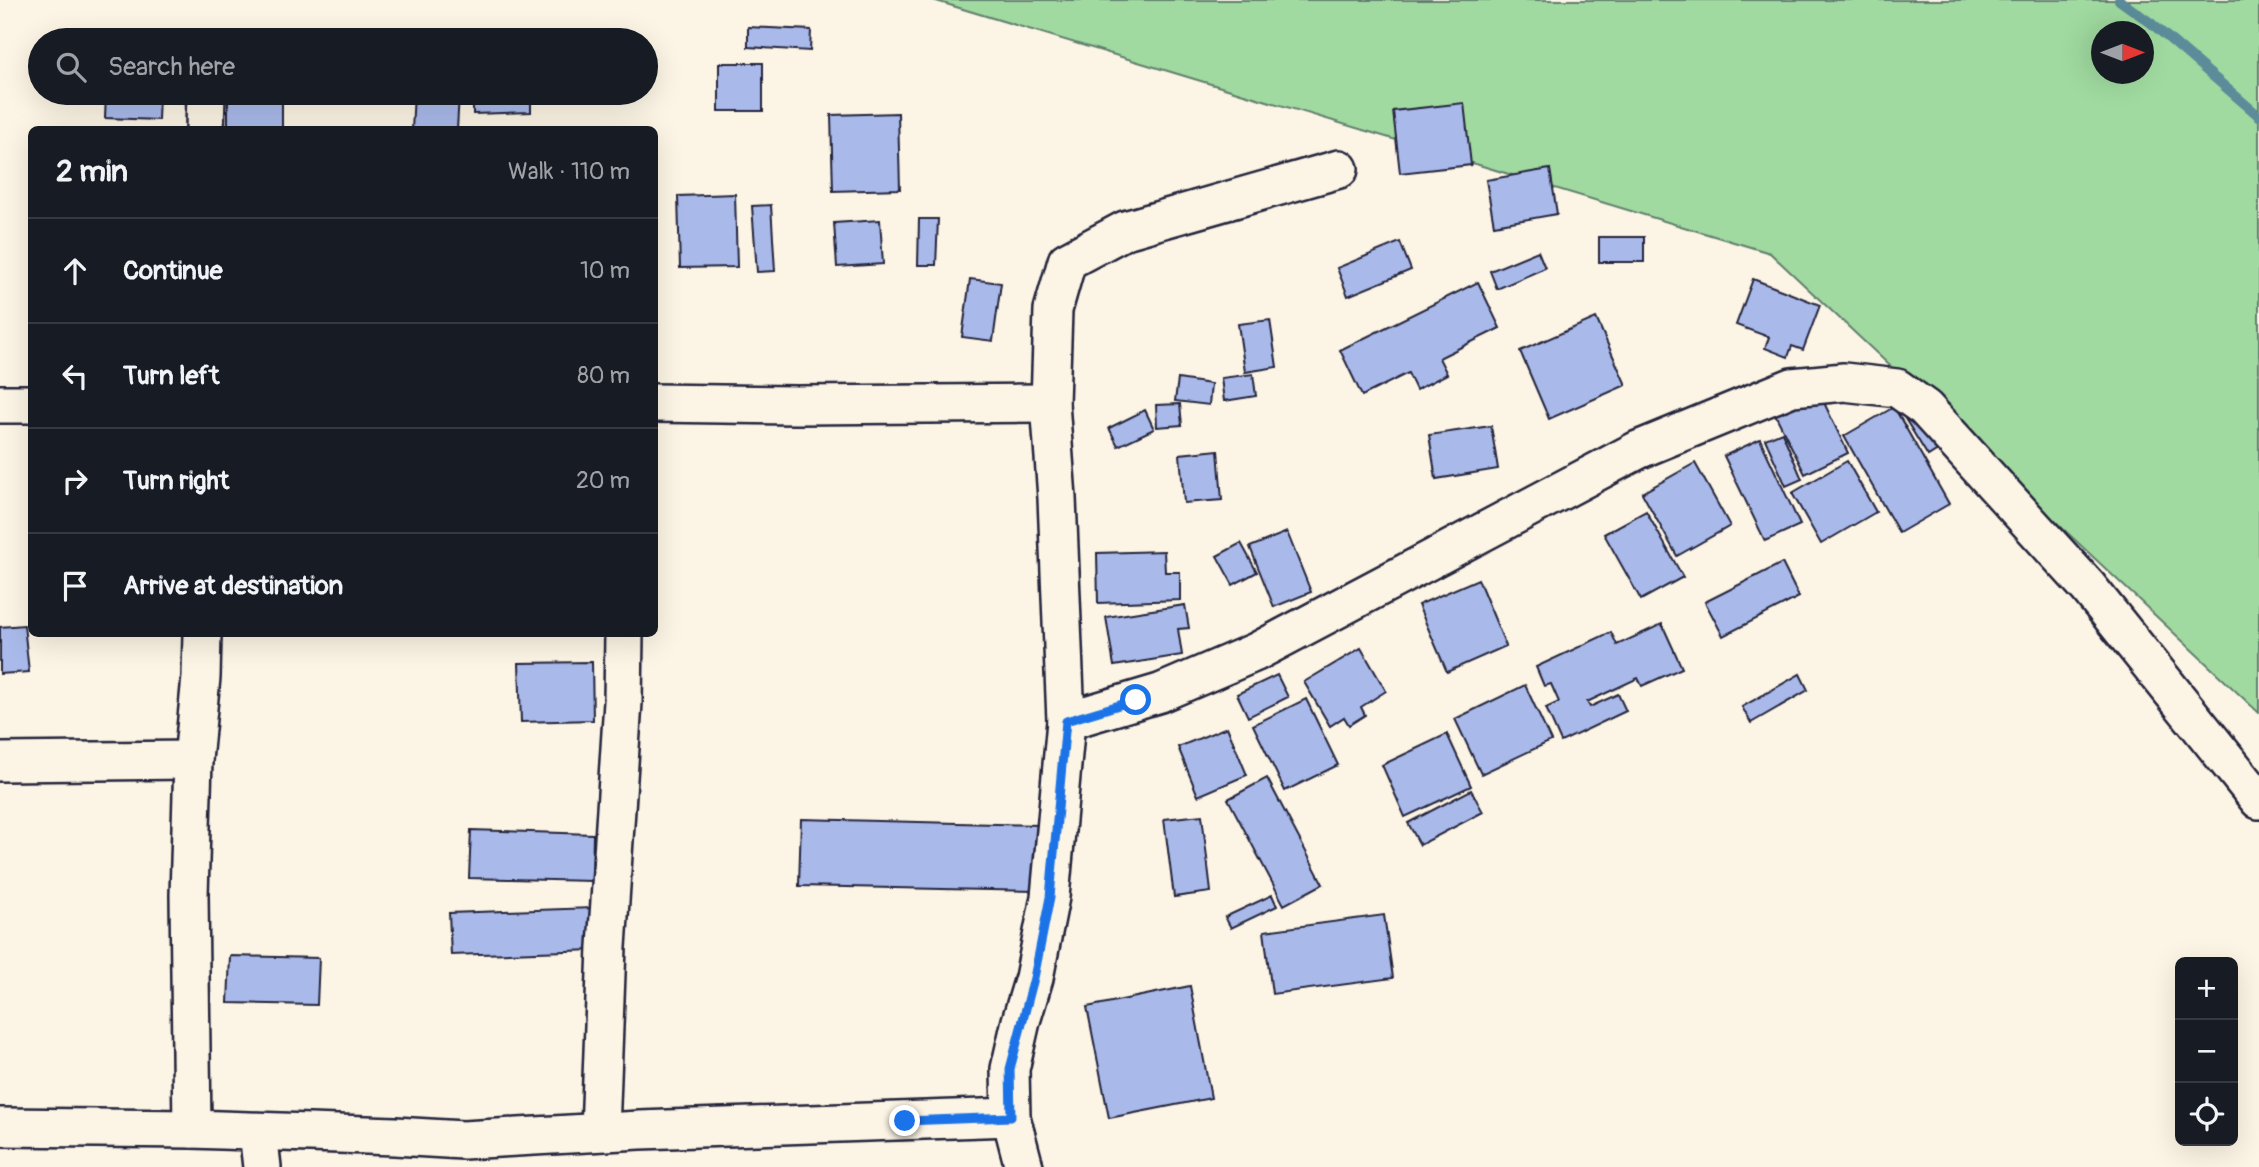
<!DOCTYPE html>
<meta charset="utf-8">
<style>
body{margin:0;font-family:Pangolin,sans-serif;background:#242831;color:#f1f3f6}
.controls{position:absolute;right:21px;bottom:21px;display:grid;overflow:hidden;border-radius:10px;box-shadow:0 7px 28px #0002}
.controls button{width:63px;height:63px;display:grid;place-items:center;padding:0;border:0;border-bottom:2px solid #363941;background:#171b24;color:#f1f3f6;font:35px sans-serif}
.compass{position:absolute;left:2091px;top:21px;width:63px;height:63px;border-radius:50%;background:#171b24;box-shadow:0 7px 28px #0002;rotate:90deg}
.stop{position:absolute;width:21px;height:21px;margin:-16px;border:5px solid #1a73e8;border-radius:50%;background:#fff}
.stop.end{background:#1a73e8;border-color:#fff;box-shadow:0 2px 7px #0008}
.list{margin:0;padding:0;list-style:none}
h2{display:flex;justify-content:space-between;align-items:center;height:91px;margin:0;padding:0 28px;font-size:30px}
h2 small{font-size:23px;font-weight:400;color:#9ea1a6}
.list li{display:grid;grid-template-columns:46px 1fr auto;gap:21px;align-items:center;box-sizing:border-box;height:105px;padding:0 28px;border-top:2px solid #363941}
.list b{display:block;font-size:26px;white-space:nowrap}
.list em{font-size:23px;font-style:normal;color:#9ea1a6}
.icon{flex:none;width:38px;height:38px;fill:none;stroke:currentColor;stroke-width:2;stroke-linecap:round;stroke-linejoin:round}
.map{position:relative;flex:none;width:2259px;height:1167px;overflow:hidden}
.search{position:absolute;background:#171b24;box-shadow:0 7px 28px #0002;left:28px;top:28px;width:630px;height:77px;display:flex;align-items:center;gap:18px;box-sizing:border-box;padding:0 24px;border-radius:38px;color:#9ea1a6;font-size:26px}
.panel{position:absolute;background:#171b24;box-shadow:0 7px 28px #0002;left:28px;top:126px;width:630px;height:511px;border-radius:10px}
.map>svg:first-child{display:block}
.green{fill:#a0daa0;stroke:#617e6e;stroke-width:2;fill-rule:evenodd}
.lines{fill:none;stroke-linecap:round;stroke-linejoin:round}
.stream{stroke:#5b8c9a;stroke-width:10}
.building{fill:#a9baea;stroke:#22223b;stroke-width:2}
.minor-casing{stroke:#22223b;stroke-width:42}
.minor{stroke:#fcf5e5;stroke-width:37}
.route{stroke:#1a73e8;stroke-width:9}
</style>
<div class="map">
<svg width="2259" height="1167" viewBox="0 0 2259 1167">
<rect width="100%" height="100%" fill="#fcf5e5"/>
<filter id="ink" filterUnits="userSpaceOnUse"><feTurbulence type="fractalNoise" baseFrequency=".0143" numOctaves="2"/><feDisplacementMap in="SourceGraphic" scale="14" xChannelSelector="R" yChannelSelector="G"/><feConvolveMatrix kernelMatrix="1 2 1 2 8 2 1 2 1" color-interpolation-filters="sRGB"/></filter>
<g filter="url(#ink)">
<path class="green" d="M933 0H2259V713L1770 253ZM2102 32H2144V74H2102Z"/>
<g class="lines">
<polyline class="stream" points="2119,0 2151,23 2259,116"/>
</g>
<g class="building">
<polygon points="748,27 811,30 810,51 748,47"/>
<rect x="391" y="35" width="61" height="5"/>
<rect x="719" y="63" width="44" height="48"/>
<polygon points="106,93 159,93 158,120 105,118"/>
<rect x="228" y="93" width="54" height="37"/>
<polygon points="414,93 459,93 457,130 412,130"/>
<polygon points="473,93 531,93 531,112 473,114"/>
<polygon points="1464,103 1471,165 1400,173 1393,111"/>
<polygon points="898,113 900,189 833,191 831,115"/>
<polygon points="1550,169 1557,214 1494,225 1486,180"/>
<polygon points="735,194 737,267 680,268 678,196"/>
<polygon points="771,205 775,271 757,272 752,206"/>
<polygon points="919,219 938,219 936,265 918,265"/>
<polygon points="880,220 883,264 837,267 834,223"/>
<rect x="1599" y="237" width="45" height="25"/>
<polygon points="1400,242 1411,270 1348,296 1337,268"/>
<polygon points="1538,251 1545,268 1497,289 1490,271"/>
<polygon points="970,279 1001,283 993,341 962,337"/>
<polygon points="1753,279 1820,305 1803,350 1792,346 1788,357 1765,348 1769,337 1736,325"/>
<polygon points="1478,282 1500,328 1439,358 1447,374 1416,390 1408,373 1362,396 1340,350"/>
<polygon points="1596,318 1626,385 1549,419 1520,351"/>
<polygon points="1270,320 1277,367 1245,372 1238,324"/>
<polygon points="1253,374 1256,396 1224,401 1221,378"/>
<polygon points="1178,379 1211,384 1209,405 1175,401"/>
<polygon points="1818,390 1848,453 1805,474 1774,412"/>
<polygon points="1180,404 1182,425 1157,427 1156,405"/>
<polygon points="1894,407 1949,504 1899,533 1844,436"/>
<polygon points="1921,407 1944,446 1928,456 1904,417"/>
<polygon points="1145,410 1154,429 1118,446 1109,428"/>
<polygon points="1491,426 1498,469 1436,479 1429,435"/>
<polygon points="1782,432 1802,479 1786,486 1765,439"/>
<polygon points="1760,439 1800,525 1765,541 1724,456"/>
<polygon points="1218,450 1222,500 1184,503 1180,454"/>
<polygon points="1847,461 1876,512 1821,544 1792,493"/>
<polygon points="1695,463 1730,526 1677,556 1642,493"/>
<polygon points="1646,511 1683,577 1641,600 1604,534"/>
<polygon points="1287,532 1311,592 1274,607 1250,547"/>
<polygon points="1241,543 1257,572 1233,585 1217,556"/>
<polygon points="1164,551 1165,572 1180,572 1180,600 1098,603 1097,553"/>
<polygon points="1782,563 1799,597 1723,636 1705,602"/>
<polygon points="1478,579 1506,646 1447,672 1418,605"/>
<polygon points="1185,605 1189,628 1178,629 1182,655 1114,666 1106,617"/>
<polygon points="1662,624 1682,668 1642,686 1638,678 1587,702 1590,707 1618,694 1626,711 1561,742 1546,708 1559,702 1551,684 1544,686 1536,667 1611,632 1617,645"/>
<polygon points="24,625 29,672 0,674 0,627"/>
<polygon points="1361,648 1386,691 1361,707 1365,715 1349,725 1344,717 1330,726 1304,682"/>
<polygon points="592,662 593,720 521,722 519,663"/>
<polygon points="1800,674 1808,690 1751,723 1742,707"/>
<polygon points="1277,675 1288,697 1248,717 1237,694"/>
<polygon points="1525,685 1551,741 1481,774 1455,719"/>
<polygon points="1306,699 1338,765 1285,791 1253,725"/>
<polygon points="1227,727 1247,775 1198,796 1178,747"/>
<polygon points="1447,734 1471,786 1405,817 1382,765"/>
<polygon points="1267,778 1323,884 1284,905 1228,799"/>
<polygon points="1471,790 1483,812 1420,845 1408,823"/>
<polygon points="1202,815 1211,892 1174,897 1164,819"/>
<polygon points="801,819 1039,825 1037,891 799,886"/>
<polygon points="471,830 593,834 592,881 469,878"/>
<polygon points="1272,895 1277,906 1231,928 1225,917"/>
<polygon points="593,908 595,950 451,955 449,913"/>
<polygon points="1384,915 1393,978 1272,994 1264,931"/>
<polygon points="230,956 319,958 317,1005 228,1003"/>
<polygon points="1190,986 1211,1098 1109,1118 1087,1007"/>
</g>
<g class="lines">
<defs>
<g id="minor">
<polyline points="205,130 206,93"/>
<polyline points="654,403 797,405 1050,403"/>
<polyline points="0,404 32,404"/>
<polyline points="1066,721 1160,693 1256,652 1638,450 1792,387 1844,382 1897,388 1925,408 2088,587 2259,800"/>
<polyline points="0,762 193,760"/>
<polyline points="0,1127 192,1129 395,1136 463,1140 640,1130 1011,1117"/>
<polyline points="192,1129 189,895 193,760 201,677 202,634"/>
<polyline points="600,1131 607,947 623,702 624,634"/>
<polyline points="258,1132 262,1167"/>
<polyline points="1024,1167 1011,1117 1010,1069 1021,1021 1034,978 1050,897 1066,721 1057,498 1050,403 1053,310 1067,261 1125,230 1339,169"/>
</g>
</defs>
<use href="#minor" class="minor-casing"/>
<use href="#minor" class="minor"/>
</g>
</g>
<g class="lines" filter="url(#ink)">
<polyline class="route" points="905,1121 1011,1117 1010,1069 1034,978 1050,897 1066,721 1136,700"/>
</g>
</svg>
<div class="controls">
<button>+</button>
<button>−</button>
<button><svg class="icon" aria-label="locate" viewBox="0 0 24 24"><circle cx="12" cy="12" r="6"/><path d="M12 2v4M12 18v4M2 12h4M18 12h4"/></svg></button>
</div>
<svg class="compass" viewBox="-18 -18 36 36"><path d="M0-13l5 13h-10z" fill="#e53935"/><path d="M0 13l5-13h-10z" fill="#9ea1a6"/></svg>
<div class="stop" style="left:1136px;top:700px"></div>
<div class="stop end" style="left:905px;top:1121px"></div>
<div class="search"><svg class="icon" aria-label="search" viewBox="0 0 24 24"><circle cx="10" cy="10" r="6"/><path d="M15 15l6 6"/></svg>Search here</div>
<section class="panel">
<h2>2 min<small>Walk · 110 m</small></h2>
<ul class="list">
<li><svg class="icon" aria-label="ahead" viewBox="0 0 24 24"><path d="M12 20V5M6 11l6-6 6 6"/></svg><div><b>Continue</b></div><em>10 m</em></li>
<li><svg class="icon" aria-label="left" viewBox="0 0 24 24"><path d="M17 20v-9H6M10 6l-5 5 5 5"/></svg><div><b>Turn left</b></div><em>80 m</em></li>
<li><svg class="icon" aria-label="right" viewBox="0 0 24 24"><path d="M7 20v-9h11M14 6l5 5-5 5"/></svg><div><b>Turn right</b></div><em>20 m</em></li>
<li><svg class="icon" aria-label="arrive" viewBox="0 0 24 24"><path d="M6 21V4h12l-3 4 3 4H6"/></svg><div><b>Arrive at destination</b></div></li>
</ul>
</section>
</div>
